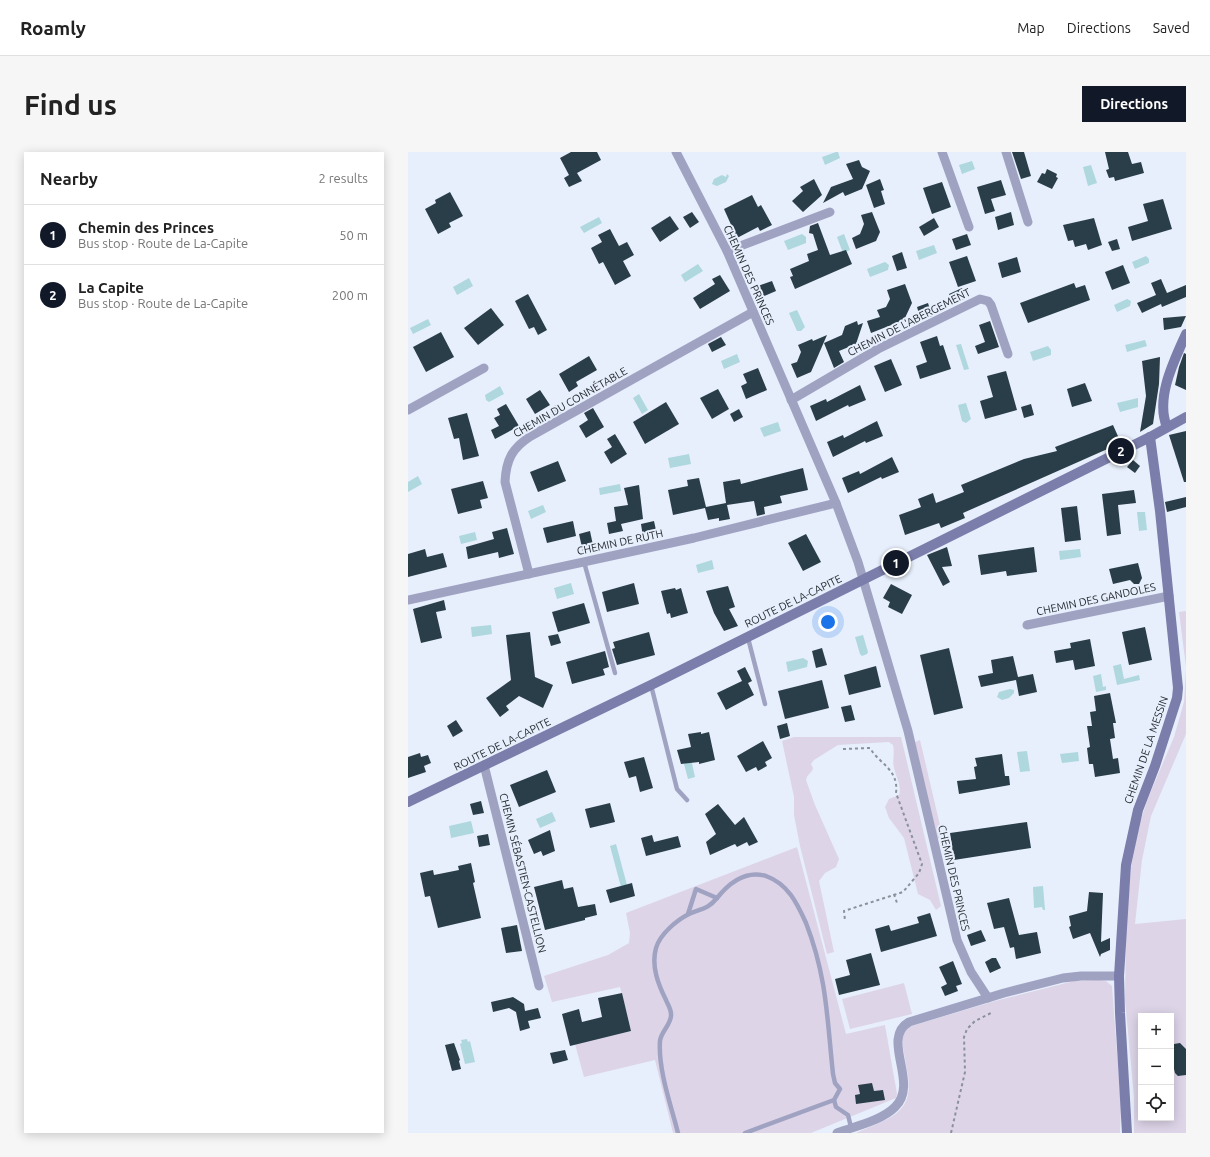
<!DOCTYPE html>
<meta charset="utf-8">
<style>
body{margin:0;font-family:Ubuntu,sans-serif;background:#f6f6f6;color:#222}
.controls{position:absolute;right:12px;bottom:12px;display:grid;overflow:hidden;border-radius:0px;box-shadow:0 2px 10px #0003}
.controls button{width:36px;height:36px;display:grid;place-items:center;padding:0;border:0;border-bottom:1px solid #e0e0e0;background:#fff;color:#222;font:20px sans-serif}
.you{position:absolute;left:420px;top:470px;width:14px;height:14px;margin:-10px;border:3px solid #fff;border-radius:50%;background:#1a73e8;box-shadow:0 0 0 6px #1a73e833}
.badge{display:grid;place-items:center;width:26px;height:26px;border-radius:50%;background:#111827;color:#fff;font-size:13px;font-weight:700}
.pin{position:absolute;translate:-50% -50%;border:2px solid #fff;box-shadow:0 1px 4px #0006}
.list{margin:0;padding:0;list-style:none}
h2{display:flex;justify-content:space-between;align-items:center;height:52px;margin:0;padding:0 16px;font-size:17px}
h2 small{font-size:13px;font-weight:400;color:#767676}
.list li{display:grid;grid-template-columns:26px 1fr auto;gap:12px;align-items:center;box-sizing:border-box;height:60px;padding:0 16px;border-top:1px solid #e0e0e0}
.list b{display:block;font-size:15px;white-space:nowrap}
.list p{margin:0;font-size:13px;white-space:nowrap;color:#767676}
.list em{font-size:13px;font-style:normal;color:#767676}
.icon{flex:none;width:22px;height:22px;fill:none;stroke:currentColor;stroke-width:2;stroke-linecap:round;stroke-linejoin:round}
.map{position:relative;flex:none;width:778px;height:981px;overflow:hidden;border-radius:0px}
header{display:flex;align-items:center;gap:24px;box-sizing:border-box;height:56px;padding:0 20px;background:#fff;border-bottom:1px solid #e0e0e0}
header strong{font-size:19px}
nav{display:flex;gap:22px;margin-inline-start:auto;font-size:14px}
.intro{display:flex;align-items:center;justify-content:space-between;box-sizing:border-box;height:96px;padding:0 24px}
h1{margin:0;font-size:28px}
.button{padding:10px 18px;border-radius:0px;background:#111827;color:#fff;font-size:14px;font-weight:700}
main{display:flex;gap:24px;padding:0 24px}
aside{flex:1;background:#fff;border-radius:0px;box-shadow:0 2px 10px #0003}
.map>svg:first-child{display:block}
.green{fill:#ddd4e8;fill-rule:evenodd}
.water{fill:#aed7de}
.building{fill:#2a3e49}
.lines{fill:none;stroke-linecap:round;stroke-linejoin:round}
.path{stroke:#8a919b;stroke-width:2;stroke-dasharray:3 3;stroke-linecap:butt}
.lane{stroke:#a0a2c2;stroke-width:4.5}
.street{stroke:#a0a2c2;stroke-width:9}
.secondary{stroke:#7b7dab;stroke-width:10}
.labels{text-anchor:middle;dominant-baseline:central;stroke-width:4;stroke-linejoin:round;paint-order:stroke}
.street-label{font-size:11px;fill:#262c33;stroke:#e7effc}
</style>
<header>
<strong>Roamly</strong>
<nav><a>Map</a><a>Directions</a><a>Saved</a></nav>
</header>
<div class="intro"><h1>Find us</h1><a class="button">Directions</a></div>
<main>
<aside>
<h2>Nearby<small>2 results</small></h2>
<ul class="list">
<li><span class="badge">1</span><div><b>Chemin des Princes</b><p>Bus stop · Route de La-Capite</p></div><em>50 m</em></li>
<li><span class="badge">2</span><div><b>La Capite</b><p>Bus stop · Route de La-Capite</p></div><em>200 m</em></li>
</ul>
</aside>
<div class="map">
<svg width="778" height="981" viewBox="0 0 778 981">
<rect width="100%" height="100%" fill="#e7effc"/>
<g class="green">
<polygon points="778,459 778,515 771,460"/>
<path d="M778 517V582L743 664 734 708 727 772 778 767V981H726V945L717 848 718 776 724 705 728 682 740 646 766 585 776 550ZM733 864H763V966H733Z"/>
<path d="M386 585H493L533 754 528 758 522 748 510 742 496 686 481 666 477 655 481 647 491 643C494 634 488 625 486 616 484 609 487 601 485 593L481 590 430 593 406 608 403 612 405 616C404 621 399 622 398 628L407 653 431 707 428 715 417 721 411 729 426 800 419 802 392 694 386 663V645L374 589Z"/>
<polygon points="512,588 535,686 528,687 507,590"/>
<polygon points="389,695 438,882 477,873 489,942 488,946 403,981 265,981 247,908 176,925 167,892 223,879 212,835 144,850 136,824 200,803 221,791 222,781 218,761"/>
<path d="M691 828 698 829 704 834 713 954 712 981H448C478 967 506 963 500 924 498 911 495 899 494 887L495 881 500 875 587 849 666 829Z"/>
<polygon points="496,831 504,862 442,877 434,847"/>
</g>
<g class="water">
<polygon points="428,0 430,0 432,6 417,13 414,5"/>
<polygon points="564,9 567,17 554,22 551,13"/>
<polygon points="683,13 689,31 680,34 675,15"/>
<polygon points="319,22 321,24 318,30 309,34 304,32 306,27 314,23 318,25"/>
<polygon points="191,65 194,71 176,81 172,75"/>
<polygon points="394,82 398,85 398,91 380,98 376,89"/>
<polygon points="436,82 442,98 435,101 429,85"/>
<polygon points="526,93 529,101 511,108 508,99"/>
<polygon points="738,104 741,107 741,111 727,117 724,110"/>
<polygon points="477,110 481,113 480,118 462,125 459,117"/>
<polygon points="290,112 295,119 277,130 273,123"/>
<polygon points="61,126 65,134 49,143 45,135"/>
<polygon points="719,147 723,149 722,154 709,160 706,153"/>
<polygon points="389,158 397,175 393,179 389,179 381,161"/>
<polygon points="20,167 23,173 5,182 2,176"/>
<polygon points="737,188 739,194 719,200 717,193"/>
<polygon points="553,192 561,217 556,218 548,193"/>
<polygon points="640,194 643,198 643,203 625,209 622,200"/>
<polygon points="329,202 332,210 316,217 313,209"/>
<polygon points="92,234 96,242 81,250 78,248 77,243"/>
<polygon points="231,242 240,258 234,262 225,246"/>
<polygon points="730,246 730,255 712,260 709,251"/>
<polygon points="558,251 563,267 558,271 554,269 550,253"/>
<polygon points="370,270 373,279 356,285 352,276"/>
<polygon points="281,302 283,312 262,316 260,306"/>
<polygon points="10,324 14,332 0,340 0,330"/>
<polygon points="212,332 213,339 192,343 191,336"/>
<polygon points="135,353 138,360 123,367 120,359"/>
<polygon points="729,360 737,360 739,378 731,379"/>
<polygon points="67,380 69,388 53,392 51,384"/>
<polygon points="672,397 673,405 652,408 651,399"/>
<polygon points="304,408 306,417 290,421 288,413"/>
<polygon points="163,431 166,442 149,447 146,436"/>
<polygon points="83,473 84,482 64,485 63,475"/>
<polygon points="455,483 460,500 459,502 454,504 452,502 447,485"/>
<polygon points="395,506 400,509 399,515 380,520 378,510"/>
<polygon points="713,512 716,527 731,523 732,528 709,533 705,514"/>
<polygon points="693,522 695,535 698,534 698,538 688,540 685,524"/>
<polygon points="602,537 606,538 606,541 601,546 594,548 589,545 591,540"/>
<polygon points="619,599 622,619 612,620 609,600"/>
<polygon points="670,600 671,609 654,611 652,602"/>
<polygon points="283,607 287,625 280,627 276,612"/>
<polygon points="144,660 148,669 132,676 128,667"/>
<polygon points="63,669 66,681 43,686 41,674"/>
<polygon points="208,692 219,733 213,735 202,694"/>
<polygon points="635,734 637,758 635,758 634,755 626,756 625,735"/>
<polygon points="59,887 60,890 62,889 67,910 57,912 52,892 54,891 53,888"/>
</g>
<g class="building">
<polygon points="163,0 189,0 193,8 169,21 174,29 161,35 156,26 161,23 152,6"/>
<polygon points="604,0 616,0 623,24 613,27"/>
<polygon points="697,0 720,0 724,12 733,10 736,21 707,29 706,25 701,26 698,18 701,17"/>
<polygon points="451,8 454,15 462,19 454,37 437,44 435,40 415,51 423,35 445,27 438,12"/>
<polygon points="639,17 649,22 648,25 650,26 644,37 629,30 634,21 637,22"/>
<polygon points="406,27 414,43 395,60 384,49 395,39 392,35"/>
<polygon points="472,27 476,38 473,39 477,52 466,56 458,33"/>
<polygon points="593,28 598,43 583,47 587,59 577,62 569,35"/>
<polygon points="534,30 543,55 524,62 515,36"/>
<polygon points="42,40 55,64 41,71 43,75 30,82 17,57 28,51 27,48"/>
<polygon points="344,43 350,55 353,53 364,73 352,79 350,75 329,86 316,57"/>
<polygon points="755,47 764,77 724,89 720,75 740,69 735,52"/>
<polygon points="284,60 291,70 282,76 275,65"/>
<polygon points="464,60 472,80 468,89 448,97 444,86 452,82 456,72 453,63"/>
<polygon points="603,60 606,73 590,78 587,65"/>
<polygon points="262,64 271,77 252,90 243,76"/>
<polygon points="526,66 531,75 516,84 511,75"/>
<polygon points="686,66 694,93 680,98 678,92 667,95 665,88 660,89 655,73"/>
<polygon points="410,71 422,103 438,98 444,112 387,137 382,125 385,124 382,117 401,109 399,102 410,98 405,82 401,81 402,74"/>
<polygon points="202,77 211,94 219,90 226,103 215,109 223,124 207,133 195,110 191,112 183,96 194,90 190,83"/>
<polygon points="559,82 563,93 548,98 544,87"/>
<polygon points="709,87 712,97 704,99 700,90"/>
<polygon points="494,100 499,116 489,119 484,104"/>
<polygon points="559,104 568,129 550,135 541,110"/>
<polygon points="609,105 613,120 594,126 590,111"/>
<polygon points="715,113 722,131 704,138 697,120"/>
<polygon points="312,123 322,139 292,157 285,146 307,132 304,127"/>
<polygon points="753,127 759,141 778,133 778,145 754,155 753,152 734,161 729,151 748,143 743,131"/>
<polygon points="364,129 368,139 354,145 350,134"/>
<polygon points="666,131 668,136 677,133 682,148 620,171 612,151"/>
<polygon points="497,132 504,151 496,168 463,181 459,169 472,165 469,158 478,155 482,147 479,138"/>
<polygon points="554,136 558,146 546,152 541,142"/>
<polygon points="120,142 139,178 130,183 126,175 121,177 107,149"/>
<polygon points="520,151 524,164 513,169 509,155"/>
<polygon points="83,156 96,173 70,193 56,176"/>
<polygon points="778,164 773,175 756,178 755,166"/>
<polygon points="449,169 450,173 455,171 448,192 431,199 436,210 426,216 416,191 434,183 437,174"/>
<polygon points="582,169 591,195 570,202 567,194 577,190 571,173"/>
<polygon points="33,180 46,205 18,220 5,195"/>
<polygon points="419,183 403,220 389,226 383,212 389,210 393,200 390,193 404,187 405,189"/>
<polygon points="529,184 532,194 535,193 543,217 512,227 508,214 519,210 512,190"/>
<polygon points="313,185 318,193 304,200 300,192"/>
<polygon points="776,201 778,202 778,238 767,233 771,215"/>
<polygon points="181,204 189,218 168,230 170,234 161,240 151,222"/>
<polygon points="752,205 751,232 745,272 732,280 738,244 734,209"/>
<polygon points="483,207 494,233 477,240 466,214"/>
<polygon points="350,216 359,238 338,247 333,234 339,231 335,222"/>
<polygon points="598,219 609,258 577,267 572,249 585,245 579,224"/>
<polygon points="677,231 684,249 664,255 659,237"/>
<polygon points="452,233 458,248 441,255 440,253 408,269 402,254 418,247 419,250"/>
<polygon points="310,237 321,257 304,267 292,246"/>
<polygon points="132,238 142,253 127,262 118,247"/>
<polygon points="258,250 271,272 237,292 225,270"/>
<polygon points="98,252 111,274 87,287 83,278 91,274 86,266 92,263 89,257"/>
<polygon points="150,252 155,259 145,265 141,257"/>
<polygon points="623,252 626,263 616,266 613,255"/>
<polygon points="185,256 196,275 178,286 171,274 180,268 176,261"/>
<polygon points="331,257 335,265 326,270 322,262"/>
<polygon points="59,261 71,304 55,308 51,286 46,287 40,266"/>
<polygon points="469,269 475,284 458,291 457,289 425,305 419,290 435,283 436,286"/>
<polygon points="705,273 713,291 555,361 557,366 533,376 531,371 497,383 491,363 513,355 510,347 525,341 528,351 556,340 553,333 616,307 649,299 647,295"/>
<polygon points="778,279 778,330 776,330 761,283"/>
<polygon points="207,282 219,302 203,312 196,300 204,295 199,287"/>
<polygon points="484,305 491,320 474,327 473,325 440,341 434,326 451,319 452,322"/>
<polygon points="725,308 732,314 727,321 719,315"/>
<polygon points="150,309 158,329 130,340 122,320"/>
<polygon points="395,316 400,338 372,344 374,351 356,355 357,362 349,364 346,349 319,353 322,367 311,369 311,366 300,368 297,356 265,363 260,338 280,334 279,328 291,326 298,355 318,351 315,330 332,327 333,332"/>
<polygon points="75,329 80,346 72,348 74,356 50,362 43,337"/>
<polygon points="231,333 235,367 213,372 215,379 201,382 199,371 208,369 206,355 220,353 216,336"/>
<polygon points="726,338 728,351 710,353 713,382 699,384 694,342"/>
<polygon points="778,345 778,355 759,360 757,350"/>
<polygon points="669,354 673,388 657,390 653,356"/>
<polygon points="165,369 168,384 139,391 135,376"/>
<polygon points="246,369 249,383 235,385 233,372"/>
<polygon points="99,376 106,402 91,406 90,400 60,407 58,395 86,387 84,380"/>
<polygon points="182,379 186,398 175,400 171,382"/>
<polygon points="398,382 413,410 395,419 380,391"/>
<polygon points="539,395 544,414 534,415 542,430 535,434 519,403"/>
<polygon points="626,395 629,420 599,424 598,419 573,423 570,403"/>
<polygon points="17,397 19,405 35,401 39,415 0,425 0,402"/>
<polygon points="730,411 734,426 731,432 726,432 722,428 705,432 701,417"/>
<polygon points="226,431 231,452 199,460 194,440"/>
<polygon points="483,432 504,443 494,462 480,455 482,450 475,446"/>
<polygon points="320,434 327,455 321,457 330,474 316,479 306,461 298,439"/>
<polygon points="267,436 268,438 273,436 280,461 263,466 262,461 259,462 253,439"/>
<polygon points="36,448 38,458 28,460 34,486 13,491 5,457"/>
<polygon points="176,451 182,471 150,480 144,460"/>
<polygon points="737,475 744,508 721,513 714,480"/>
<polygon points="122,480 127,525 145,533 135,556 111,544 98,554 101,558 92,565 78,546 103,528 98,483"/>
<polygon points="241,480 247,503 209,513 204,497 207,496 205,490"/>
<polygon points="150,482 153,491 143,494 140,484"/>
<polygon points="682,487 687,514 667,518 665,508 648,511 646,499 663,496 662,491"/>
<polygon points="414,496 419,513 408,516 404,499"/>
<polygon points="541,496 555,556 526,563 512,503"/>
<polygon points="197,499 201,515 195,517 197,523 164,532 158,510"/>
<polygon points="605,504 610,525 625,522 629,540 611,544 608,528 573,535 570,524 585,521 583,508"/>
<polygon points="468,514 473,535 441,543 436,523"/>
<polygon points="337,515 344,529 340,531 346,543 318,558 309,541 334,529 329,519"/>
<polygon points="414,528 421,556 377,567 370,539"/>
<polygon points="702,541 708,571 705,571 707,586 702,587 705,607 710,606 712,621 687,625 685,612 681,612 679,596 682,595 679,574 684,574 682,560 688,559 686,544"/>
<polygon points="443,553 447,568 437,570 433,555"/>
<polygon points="48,568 55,579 45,585 39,574"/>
<polygon points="379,571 382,584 372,587 369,574"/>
<polygon points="293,580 293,582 301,580 307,608 291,612 291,610 273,612 269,598 283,595 280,582"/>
<polygon points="355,589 364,606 357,610 359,614 350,619 348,615 338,620 329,604"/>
<polygon points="12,601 13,605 20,603 23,611 16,614 18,620 0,626 0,605"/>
<polygon points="594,602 597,624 601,624 602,633 551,642 549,629 568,627 566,615 569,614 567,606"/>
<polygon points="236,605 245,636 232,640 228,624 221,626 216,610"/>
<polygon points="139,618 148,640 111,655 102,633"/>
<polygon points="73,649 76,661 65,663 62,652"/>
<polygon points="202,651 207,670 182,676 177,657"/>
<polygon points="310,652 327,673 336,665 350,690 341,694 339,690 329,695 327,692 302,703 298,690 308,682 297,662"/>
<polygon points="619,670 623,696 546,708 542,681"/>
<polygon points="142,678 147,699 135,704 133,699 126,702 120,688"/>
<polygon points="80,682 82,693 71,695 69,684"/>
<polygon points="244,683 246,690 270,684 273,695 238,704 233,686"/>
<polygon points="63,711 67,730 65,731 73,766 30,776 22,744 17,745 12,721 25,718 26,723 51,718 50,714"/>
<polygon points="154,728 156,737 165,735 170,755 187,752 189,763 177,766 177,768 137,778 126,735"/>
<polygon points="224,731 227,744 202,751 198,738"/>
<polygon points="681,740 695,741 693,790 702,786 702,798 693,802 692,805 682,781 665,787 661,775 663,774 661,764 679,759"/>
<polygon points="601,746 611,783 629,780 633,801 608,807 606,795 602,796 596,775 586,777 579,751"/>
<polygon points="522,761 529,784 473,800 467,777 481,773 483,779 511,771 509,765"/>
<polygon points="109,773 114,799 98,801 93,776"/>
<polygon points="573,778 578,789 563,794 559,783"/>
<polygon points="463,801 472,833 431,843 427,827 442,823 438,808"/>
<polygon points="584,806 588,806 593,816 582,821 577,810"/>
<polygon points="545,809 554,832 548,834 550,839 537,844 533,835 539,832 531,815"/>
<polygon points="214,841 223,879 162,894 154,862 171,857 174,870 194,865 190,846"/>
<polygon points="105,845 116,852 117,859 130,856 133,866 120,869 122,876 112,879 108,860 101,856 85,860 83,850"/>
<polygon points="46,891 52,908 51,909 53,917 44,919 37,893"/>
<polygon points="772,891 778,897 778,923 770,924 767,921 766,917 763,917 763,897 766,892"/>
<polygon points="157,898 160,908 145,912 142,901"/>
<polygon points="464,931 466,939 475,938 477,948 448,952 447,943 452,942 450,933"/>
</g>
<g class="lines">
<g class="path">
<path d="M435 597 462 596C471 612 491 617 488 641L514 712 511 721 495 740 436 759 437 769"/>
<polyline points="486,742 489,751"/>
<polyline points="543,981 557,920 556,885 559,877 567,869 585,860"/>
</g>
<g class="lane">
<polyline points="176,410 207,521"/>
<polyline points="340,486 357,552"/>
<polyline points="243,533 269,637 279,648"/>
<polyline points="280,762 288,737 309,746"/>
<polyline points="426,948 428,955 440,963 443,975"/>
<path d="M270 981C263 953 250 918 252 889 253 879 264 872 263 862 263 857 260 853 258 848 250 832 243 814 248 796 252 782 269 768 281 762 294 756 299 758 309 746 321 731 338 718 358 724 380 732 389 751 398 771 419 825 419 866 425 922L427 931 432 937 426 948 337 981"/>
</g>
<g class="street">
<polyline points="268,0 319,99 428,351 450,410 500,579 549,788 563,820 580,846"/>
<polyline points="534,0 561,75"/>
<polyline points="598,0 620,70"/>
<polyline points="319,99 422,60"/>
<polyline points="383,248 470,197 572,147 580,149 583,153 600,202"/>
<polyline points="0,258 76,216"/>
<path d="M121 422 97 330C98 308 104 296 123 284L345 160"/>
<polyline points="0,448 286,386 428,351"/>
<polyline points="619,473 761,444"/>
<polyline points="76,613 131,834"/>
<path d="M429 981C447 974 473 969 487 955 512 931 472 887 501 870L596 841 655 826 673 824H711"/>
</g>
<g class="secondary">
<path d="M759 275C747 246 766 209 778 182"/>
<polyline points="0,650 243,533 742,285 778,265"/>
<polyline points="719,981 712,861 711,824 718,713 730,658 747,614 769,546 770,536 752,359 742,285"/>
</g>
</g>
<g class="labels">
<g class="street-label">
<text transform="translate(341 123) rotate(66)">CHEMIN DES PRINCES</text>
<text transform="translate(501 170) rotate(-27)">CHEMIN DE L'ABERGEMENT</text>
<text transform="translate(162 250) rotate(-30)">CHEMIN DU CONNÉTABLE</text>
<text transform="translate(212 390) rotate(-12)">CHEMIN DE RUTH</text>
<text transform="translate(688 447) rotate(-12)">CHEMIN DES GANDOLES</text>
<text transform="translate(385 449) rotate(-26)">ROUTE DE LA-CAPITE</text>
<text transform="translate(94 592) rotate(-26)">ROUTE DE LA-CAPITE</text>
<text transform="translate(738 598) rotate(-71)">CHEMIN DE LA MESSIN</text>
<text transform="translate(115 721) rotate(76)">CHEMIN SÉBASTIEN-CASTELLION</text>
<text transform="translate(546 726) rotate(77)">CHEMIN DES PRINCES</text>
</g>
</g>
</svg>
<div class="controls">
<button>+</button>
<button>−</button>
<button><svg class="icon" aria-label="locate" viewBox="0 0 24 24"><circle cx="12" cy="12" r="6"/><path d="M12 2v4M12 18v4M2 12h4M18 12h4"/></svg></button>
</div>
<div class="you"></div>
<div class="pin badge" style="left:488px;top:411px">1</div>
<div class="pin badge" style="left:713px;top:299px">2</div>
</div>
</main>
